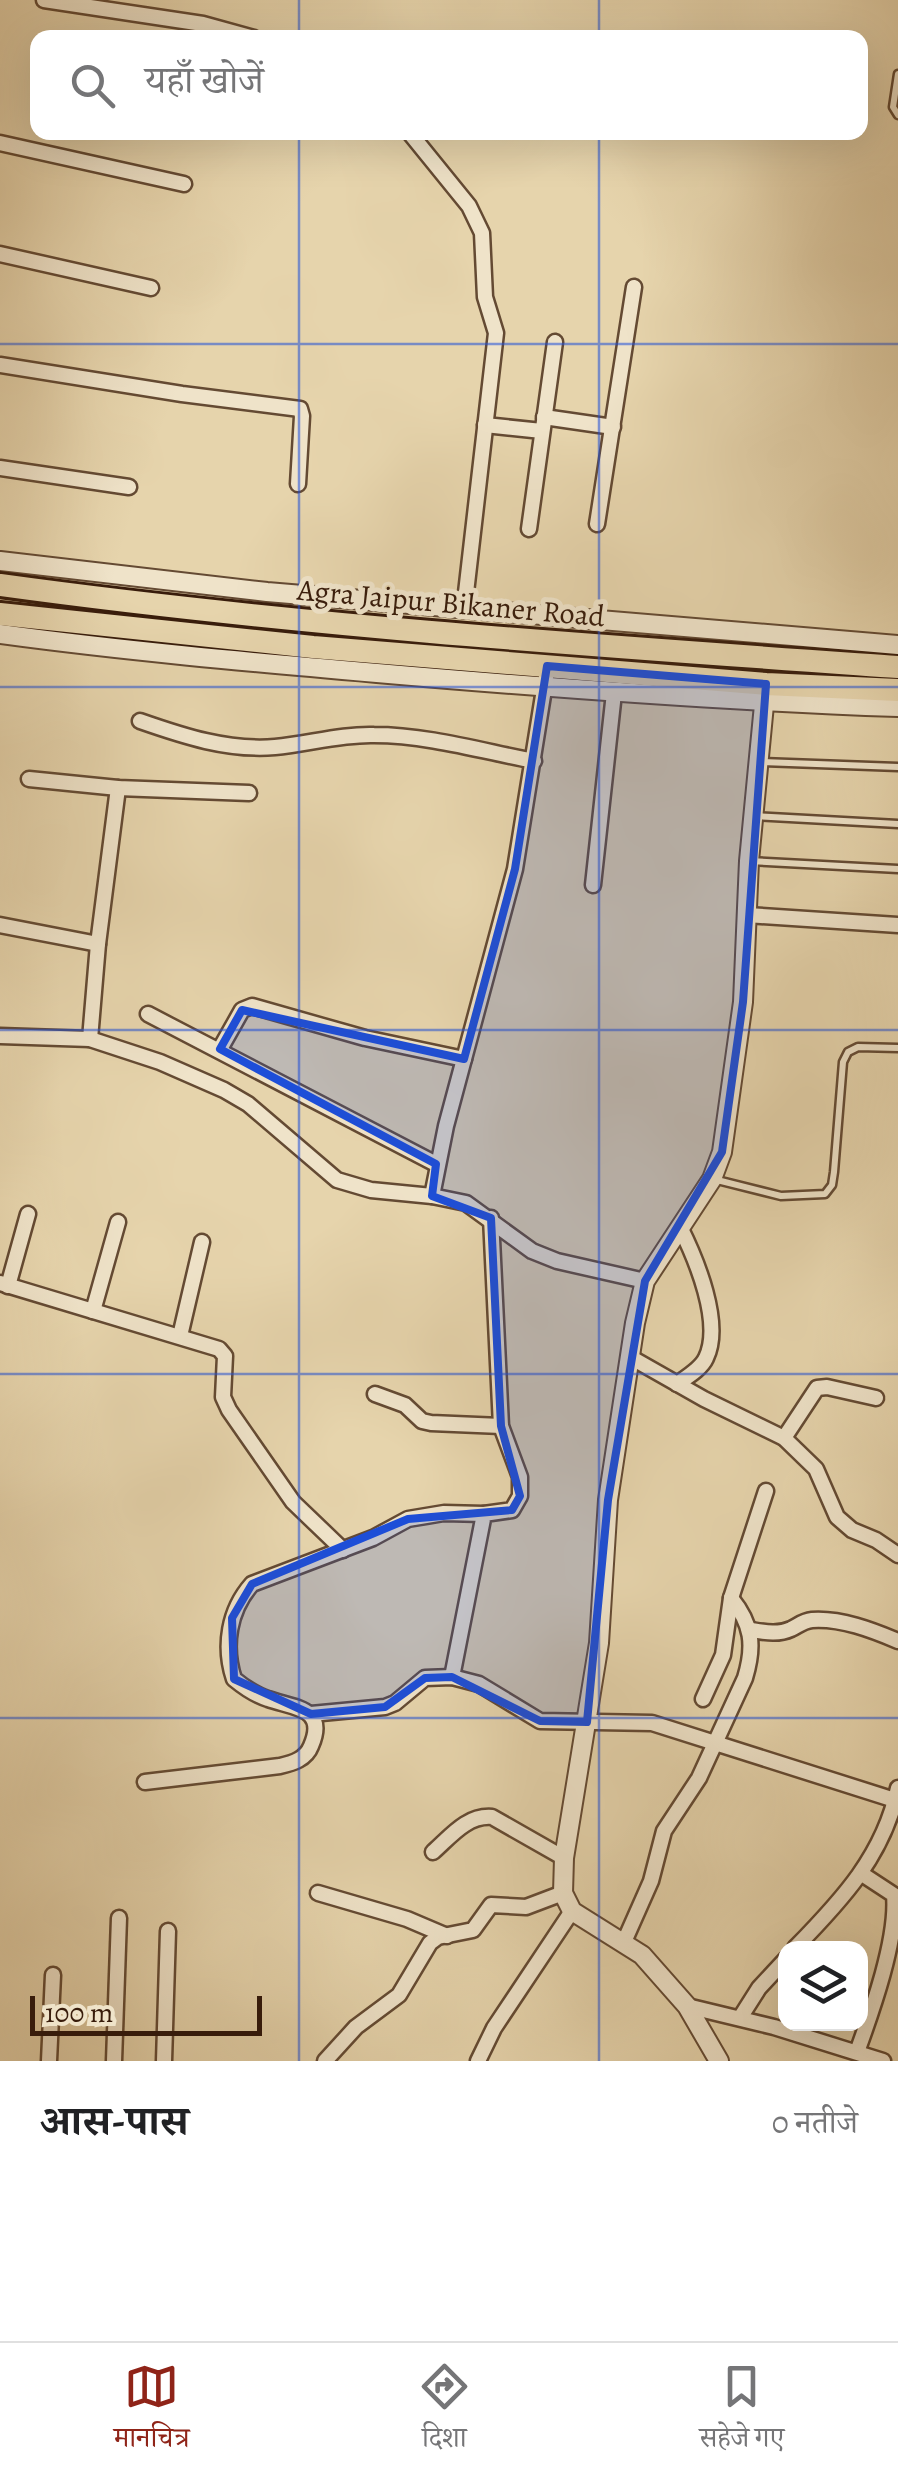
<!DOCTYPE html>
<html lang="hi">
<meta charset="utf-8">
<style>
body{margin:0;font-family:Alegreya,"Noto Serif Devanagari",serif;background:#f6f6f6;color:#202124}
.controls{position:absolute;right:30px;bottom:30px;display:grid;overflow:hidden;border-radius:20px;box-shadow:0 10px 40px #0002}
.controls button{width:90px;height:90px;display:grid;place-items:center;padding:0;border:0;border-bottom:2px solid #e0e0e0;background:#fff;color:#202124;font:50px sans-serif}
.scale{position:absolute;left:30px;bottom:25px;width:232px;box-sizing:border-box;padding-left:10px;border:5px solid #381c0b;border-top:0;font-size:28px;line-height:35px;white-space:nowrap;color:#381c0b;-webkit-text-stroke:8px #efe3c9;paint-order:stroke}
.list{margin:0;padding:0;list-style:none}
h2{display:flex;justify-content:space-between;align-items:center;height:130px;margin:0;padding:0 40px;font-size:42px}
h2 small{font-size:32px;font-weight:400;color:#757577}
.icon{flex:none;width:55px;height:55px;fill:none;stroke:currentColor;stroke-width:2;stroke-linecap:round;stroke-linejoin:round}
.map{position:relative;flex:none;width:898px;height:2061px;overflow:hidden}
.search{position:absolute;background:#fff;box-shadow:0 10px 40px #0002;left:30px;right:30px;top:30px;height:110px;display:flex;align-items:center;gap:25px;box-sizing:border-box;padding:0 35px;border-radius:20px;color:#757577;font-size:38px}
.sheet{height:280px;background:#fff}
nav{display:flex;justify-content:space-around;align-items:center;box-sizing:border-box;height:140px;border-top:2px solid #e0e0e0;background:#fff;font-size:28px;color:#757577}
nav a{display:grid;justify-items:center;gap:5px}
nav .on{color:#8f2418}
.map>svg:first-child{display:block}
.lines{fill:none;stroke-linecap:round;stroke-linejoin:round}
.service-casing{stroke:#644a33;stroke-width:11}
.minor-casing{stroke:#644a33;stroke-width:19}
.tertiary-casing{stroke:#644a33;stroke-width:22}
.trunk-casing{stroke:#381c0b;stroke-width:28}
.service{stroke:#efe3c9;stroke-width:6}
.minor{stroke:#efe3c9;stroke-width:14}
.tertiary{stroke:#efe3c9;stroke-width:18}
.trunk{stroke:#e6d4ac;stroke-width:22}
.marked{fill:#1d4ed8;fill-opacity:0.2;stroke:#1d4ed8;stroke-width:8;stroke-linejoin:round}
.grid{fill:none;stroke:#1d4ed8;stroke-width:2.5;stroke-opacity:0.55}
.labels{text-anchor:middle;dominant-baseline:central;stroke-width:10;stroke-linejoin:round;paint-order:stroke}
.street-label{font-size:30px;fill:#381c0b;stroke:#efe3c9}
</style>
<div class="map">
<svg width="898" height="2061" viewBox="0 0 898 2061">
<rect width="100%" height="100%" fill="#e6d4ac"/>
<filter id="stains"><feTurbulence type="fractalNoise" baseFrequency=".002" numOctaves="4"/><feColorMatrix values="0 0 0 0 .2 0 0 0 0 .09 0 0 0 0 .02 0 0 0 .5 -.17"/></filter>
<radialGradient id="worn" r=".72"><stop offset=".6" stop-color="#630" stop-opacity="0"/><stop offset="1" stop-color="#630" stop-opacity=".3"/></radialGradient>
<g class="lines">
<defs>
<g id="service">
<polyline points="898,74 893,107 898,115"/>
<polyline points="761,762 898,767"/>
<polyline points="754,816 898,824"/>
<polyline points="749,861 898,869"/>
<polyline points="713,1179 781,1196 825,1194 832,1185 834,1172 843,1062 848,1052 858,1047 898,1048"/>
</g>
<g id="minor">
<polyline points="44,0 203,24 254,38"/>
<polyline points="409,132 469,206 482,233 485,297 496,333 464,610"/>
<polyline points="0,143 184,184"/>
<polyline points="0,254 151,288"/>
<polyline points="0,365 182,394 300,409 302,416 298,484"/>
<polyline points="544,417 613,427"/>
<polyline points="485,425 542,431"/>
<polyline points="0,468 129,487"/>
<polyline points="597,524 634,287"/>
<polyline points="529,529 555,342"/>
<polyline points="546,677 515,869 446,1126 432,1196 466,1203 532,1251 557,1261 645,1281"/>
<path d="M140 721C183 736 228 751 275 747 308 744 341 734 374 735 427 735 482 751 534 761"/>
<polyline points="29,779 118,788 249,793"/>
<polyline points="593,885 614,693"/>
<polyline points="747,915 898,925"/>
<polyline points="0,925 98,944"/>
<polyline points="148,1014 436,1164"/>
<polyline points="0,1036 90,1039 160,1062 224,1090 248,1104 337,1180 371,1190 432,1196"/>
<polyline points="90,1039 98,944 118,788"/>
<polyline points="220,1049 242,1010 252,1006 365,1038 464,1059"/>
<polyline points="0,1283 219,1349 225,1356 223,1397 229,1410 293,1502 343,1550"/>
<polyline points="8,1286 28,1214"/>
<polyline points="93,1311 118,1222"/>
<polyline points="180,1336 202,1242"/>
<polyline points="630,1357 704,1399 784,1438 816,1469 837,1517 852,1530 876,1540 898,1555"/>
<path d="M677 1384C687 1377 701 1369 706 1358 723 1323 696 1259 680 1227"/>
<polyline points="375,1394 405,1405 422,1421 431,1423 501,1426"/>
<polyline points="784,1438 817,1388 827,1387 876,1398"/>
<path d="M751 1630C764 1632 778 1635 791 1629 799 1625 803 1621 812 1620 841 1618 872 1630 898 1641"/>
<polyline points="452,1677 484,1514 512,1510 520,1496 520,1477 501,1426 491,1218"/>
<polyline points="703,1699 723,1655 731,1598 766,1491"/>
<polyline points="311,1714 385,1707 395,1703 425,1678 452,1677 479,1684 540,1721 652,1723 898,1801"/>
<path d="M145 1782 280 1766C293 1763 306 1759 311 1746 328 1707 293 1708 268 1699 255 1695 245 1688 234 1679 223 1646 229 1610 252 1584L373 1538 408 1519 444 1513 484 1514"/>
<path d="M433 1852C451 1836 467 1815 492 1817L564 1858"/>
<polyline points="318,1893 407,1919 447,1936"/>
<path d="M624 1942 651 1881 664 1831 699 1778 745 1678C755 1645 752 1624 731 1598"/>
<path d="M795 1948C842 1900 884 1855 898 1788"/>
<polyline points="687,2006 774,2027 883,2061"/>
<polyline points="740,2018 759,1988 786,1959"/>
<path d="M857 2052C872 2011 898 1938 894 1895L862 1874"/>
<polyline points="49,2061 53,1975"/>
<polyline points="114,2061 119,1918"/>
<polyline points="164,2061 168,1931"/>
<polyline points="325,2061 356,2027 399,1995 430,1943 438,1937 473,1930 491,1905 526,1907 563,1893"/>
<polyline points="478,2061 494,2028 572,1911"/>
</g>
<g id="tertiary">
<polyline points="0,561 267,592 898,645"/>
<path d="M0 634C125 651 251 662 377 673 550 688 724 701 898 707"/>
<polyline points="719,2061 687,2006 642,1955 572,1911 563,1893 564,1858 599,1643 608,1500 635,1323 645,1281 712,1179 722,1152 743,1002 749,861 766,684"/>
</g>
<g id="trunk">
<path d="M0 585C298 626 598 646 898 667"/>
<polyline points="0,614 313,647 766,684 898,690"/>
</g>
</defs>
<use href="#service" class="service-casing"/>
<use href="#minor" class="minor-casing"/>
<use href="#tertiary" class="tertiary-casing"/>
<use href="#trunk" class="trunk-casing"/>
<use href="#service" class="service"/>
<use href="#minor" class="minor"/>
<use href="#tertiary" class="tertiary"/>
<use href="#trunk" class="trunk"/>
</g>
<path class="marked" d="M547 666 766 684 743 1002 722 1152 645 1281 608 1500 587 1722 540 1721 452 1677 425 1678 385 1707 311 1714 234 1679 232 1618 252 1584 408 1519 512 1510 520 1496 501 1426 491 1218 432 1196 436 1164 220 1049 242 1010 464 1059 515 869Z"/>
<path class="grid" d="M299 0V38M599 0V38M299 132V2061M599 132V2061M0 344H898M0 687H898M0 1030H898M0 1374H898M0 1718H898"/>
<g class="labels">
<g class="street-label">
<text transform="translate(451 603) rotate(5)">Agra Jaipur Bikaner Road</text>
</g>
</g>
<rect width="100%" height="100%" filter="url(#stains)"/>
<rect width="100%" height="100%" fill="url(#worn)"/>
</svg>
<div class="controls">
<button><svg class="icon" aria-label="layers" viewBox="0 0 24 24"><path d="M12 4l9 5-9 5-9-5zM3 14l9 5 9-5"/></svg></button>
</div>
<div class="scale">100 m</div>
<div class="search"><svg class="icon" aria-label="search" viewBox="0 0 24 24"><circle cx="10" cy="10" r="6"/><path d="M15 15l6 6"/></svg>यहाँ खोजें</div>
</div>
<section class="sheet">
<h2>आस-पास<small>0 नतीजे</small></h2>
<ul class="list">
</ul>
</section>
<nav>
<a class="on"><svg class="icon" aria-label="map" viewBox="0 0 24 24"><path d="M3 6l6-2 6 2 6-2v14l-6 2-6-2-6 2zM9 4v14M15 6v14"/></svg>मानचित्र</a>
<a><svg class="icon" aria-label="directions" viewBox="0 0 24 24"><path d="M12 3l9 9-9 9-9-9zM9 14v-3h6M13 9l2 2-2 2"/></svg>दिशा</a>
<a><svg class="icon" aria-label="saved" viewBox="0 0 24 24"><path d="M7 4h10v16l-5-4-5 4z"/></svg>सहेजे गए</a>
</nav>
